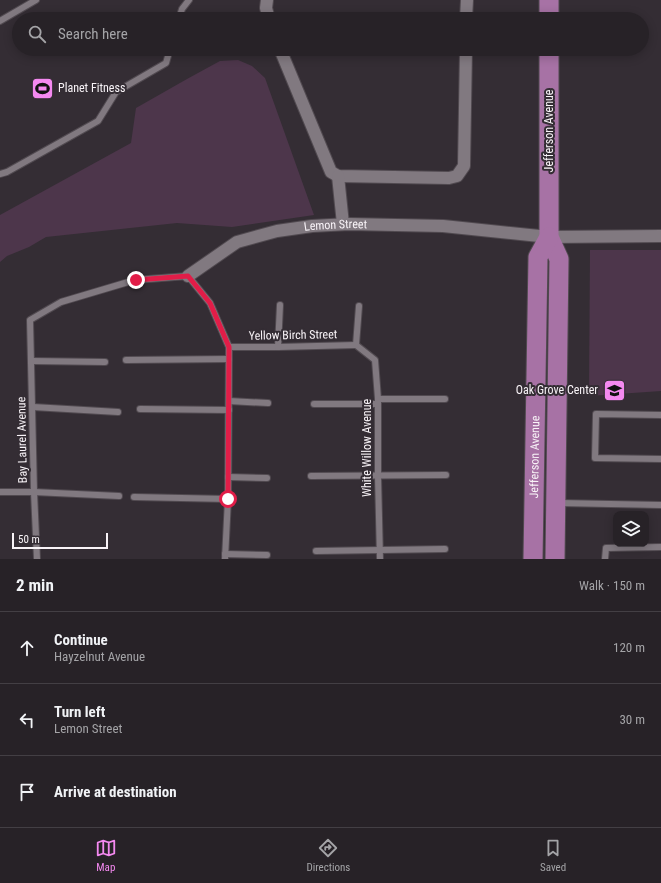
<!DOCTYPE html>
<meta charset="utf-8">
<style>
body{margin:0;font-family:"Roboto Condensed",sans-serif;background:#332f33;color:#f1f3f6}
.controls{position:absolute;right:12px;bottom:12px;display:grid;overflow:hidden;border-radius:8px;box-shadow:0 2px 10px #0003}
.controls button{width:36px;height:36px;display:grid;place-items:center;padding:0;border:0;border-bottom:1px solid #433f44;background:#272227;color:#f1f3f6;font:20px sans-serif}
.scale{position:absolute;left:12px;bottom:10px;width:96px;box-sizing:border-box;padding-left:4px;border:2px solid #f8f3f7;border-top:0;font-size:11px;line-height:14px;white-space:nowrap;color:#f8f3f7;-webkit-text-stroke:3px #342d34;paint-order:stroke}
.stop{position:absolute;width:12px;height:12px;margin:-9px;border:3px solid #e11d48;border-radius:50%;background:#fff}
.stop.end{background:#e11d48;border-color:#fff;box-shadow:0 1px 4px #0008}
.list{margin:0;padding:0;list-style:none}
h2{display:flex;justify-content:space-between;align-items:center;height:52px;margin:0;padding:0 16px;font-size:17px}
h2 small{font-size:13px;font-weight:400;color:#a4a4a7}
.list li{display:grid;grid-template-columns:26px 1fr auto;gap:12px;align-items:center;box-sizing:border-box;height:72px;padding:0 16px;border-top:1px solid #433f44}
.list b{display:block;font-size:15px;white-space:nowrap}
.list p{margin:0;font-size:13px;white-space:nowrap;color:#a4a4a7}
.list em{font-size:13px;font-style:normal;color:#a4a4a7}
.icon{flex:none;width:22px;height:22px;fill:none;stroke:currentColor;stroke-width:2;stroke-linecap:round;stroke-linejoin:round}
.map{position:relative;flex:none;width:661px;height:559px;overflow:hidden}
.search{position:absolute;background:#272227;box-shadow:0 2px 10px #0003;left:12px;right:12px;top:12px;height:44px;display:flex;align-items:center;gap:10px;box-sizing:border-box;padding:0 14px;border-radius:22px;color:#a4a4a7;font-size:15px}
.sheet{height:268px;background:#272227}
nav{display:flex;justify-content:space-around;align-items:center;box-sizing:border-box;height:56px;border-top:1px solid #433f44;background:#272227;font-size:11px;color:#a4a4a7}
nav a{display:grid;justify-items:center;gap:2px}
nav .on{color:#f489f0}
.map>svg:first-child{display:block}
.green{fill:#4d364b}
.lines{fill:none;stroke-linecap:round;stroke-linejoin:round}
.lane-casing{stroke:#514a50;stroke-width:8}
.street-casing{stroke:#514a50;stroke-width:14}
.primary-casing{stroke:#514a50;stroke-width:21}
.lane{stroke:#817980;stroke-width:6}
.street{stroke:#817980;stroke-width:12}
.primary{stroke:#a772a5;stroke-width:19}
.route{stroke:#e11d48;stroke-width:5}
.labels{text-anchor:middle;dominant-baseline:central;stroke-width:4;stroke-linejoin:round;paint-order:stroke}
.poi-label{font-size:12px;fill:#f8f3f7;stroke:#342d34;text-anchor:start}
.street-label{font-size:12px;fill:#f8f3f7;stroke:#342d34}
</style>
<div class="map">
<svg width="661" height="559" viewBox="0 0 661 559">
<rect width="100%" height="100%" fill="#342d34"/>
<g class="green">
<polygon points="238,60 252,66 265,78 314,215 232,227 177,223 46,237 29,247 7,256 0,262 0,215 131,143 136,108 187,79 220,61"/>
<polygon points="590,250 661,250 661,391 589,396"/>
</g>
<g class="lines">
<defs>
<g id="lane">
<polyline points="179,19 182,9 189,0"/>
<polyline points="0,21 36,0"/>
<polyline points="0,174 7,172 98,121 116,92 166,63 170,49"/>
<polyline points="356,345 375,360 378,399 378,476 380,559"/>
<polyline points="356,345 359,306"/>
<polyline points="229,347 278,347 356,345"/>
<polyline points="278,347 280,305"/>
<polyline points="126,360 229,359"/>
<polyline points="32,361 105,362"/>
<polyline points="378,399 445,399"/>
<polyline points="229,401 268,403"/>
<polyline points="314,404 378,404"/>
<polyline points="33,407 118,412"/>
<polyline points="140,409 229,410"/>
<polyline points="661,415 596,414 595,458 661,459"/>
<polyline points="311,476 446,475"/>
<polyline points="228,477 267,478"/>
<polyline points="0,492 34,492 119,496"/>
<polyline points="134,497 228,499"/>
<polyline points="559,503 661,505"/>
<polyline points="316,551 445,549"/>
<polyline points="225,554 267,555"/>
<polyline points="37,559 34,492 30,320 61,302 135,280 188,276 210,303 229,347 228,499 225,559"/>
<polyline points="605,559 606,548 661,547"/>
</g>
<g id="street">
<polyline points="267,0 266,8 269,19"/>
<polyline points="466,19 467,0"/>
<polyline points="280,49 331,172 338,176 449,178 457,176 464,166 466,49"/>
<polyline points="338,176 343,224"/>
<path id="s1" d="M188 276 237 242 277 231 312 226 349 224 443 226 549 237 661 236"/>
</g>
<g id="primary">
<polyline points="549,19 549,0"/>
<polyline points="549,49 549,237 559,259 555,559"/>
<path id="s2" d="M533 559 538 257 549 237"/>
</g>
</defs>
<use href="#lane" class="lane-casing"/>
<use href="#street" class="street-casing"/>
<use href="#primary" class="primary-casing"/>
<use href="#lane" class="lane"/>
<use href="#street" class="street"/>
<use href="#primary" class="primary"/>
</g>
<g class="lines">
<polyline class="route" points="136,280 188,276 210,303 229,347 228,499"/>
</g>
<defs>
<symbol id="stadium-square" viewBox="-11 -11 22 22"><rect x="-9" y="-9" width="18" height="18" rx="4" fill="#f489f0" stroke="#342d34"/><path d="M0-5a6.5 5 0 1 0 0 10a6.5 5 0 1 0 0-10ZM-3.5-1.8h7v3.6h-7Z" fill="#111"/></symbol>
<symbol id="school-square" viewBox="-11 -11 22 22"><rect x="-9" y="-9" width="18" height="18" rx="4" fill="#f489f0" stroke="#342d34"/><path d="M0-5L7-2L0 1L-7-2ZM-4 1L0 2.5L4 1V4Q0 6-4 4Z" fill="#111"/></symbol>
</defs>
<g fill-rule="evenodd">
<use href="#stadium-square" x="30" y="76" width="25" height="25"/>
<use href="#school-square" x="602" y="378" width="25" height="25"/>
</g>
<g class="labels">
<g class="poi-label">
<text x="58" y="88">Planet Fitness</text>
<text x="598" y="390" text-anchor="end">Oak Grove Center</text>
</g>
<g class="street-label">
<text transform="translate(549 131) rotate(-90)">Jefferson Avenue</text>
<text stroke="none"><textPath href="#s1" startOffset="160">Lemon Street</textPath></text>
<text transform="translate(293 335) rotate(-1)">Yellow Birch Street</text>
<text transform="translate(22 440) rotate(-91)">Bay Laurel Avenue</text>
<text transform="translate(367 448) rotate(-90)">White Willow Avenue</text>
<text stroke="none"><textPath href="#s2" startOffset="102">Jefferson Avenue</textPath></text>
</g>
</g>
</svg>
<div class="controls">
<button><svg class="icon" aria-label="layers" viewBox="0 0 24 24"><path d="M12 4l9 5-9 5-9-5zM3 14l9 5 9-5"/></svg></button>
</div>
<div class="scale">50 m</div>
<div class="stop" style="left:228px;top:499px"></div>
<div class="stop end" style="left:136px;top:280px"></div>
<div class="search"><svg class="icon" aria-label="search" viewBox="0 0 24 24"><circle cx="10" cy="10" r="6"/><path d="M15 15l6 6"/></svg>Search here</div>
</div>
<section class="sheet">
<h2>2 min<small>Walk · 150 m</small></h2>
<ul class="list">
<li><svg class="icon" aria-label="ahead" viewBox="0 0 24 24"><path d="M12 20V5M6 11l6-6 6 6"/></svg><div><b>Continue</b><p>Hayzelnut Avenue</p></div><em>120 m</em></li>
<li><svg class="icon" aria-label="left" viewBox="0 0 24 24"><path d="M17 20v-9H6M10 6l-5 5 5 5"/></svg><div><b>Turn left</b><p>Lemon Street</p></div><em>30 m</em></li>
<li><svg class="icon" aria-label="arrive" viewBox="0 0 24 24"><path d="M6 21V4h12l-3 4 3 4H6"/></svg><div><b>Arrive at destination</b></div></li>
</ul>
</section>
<nav>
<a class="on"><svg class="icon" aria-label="map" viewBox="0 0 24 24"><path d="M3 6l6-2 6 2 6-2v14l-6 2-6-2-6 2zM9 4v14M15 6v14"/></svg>Map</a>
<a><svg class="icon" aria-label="directions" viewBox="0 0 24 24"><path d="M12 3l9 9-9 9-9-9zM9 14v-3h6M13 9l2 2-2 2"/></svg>Directions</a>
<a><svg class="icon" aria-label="saved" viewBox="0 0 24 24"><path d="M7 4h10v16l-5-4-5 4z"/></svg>Saved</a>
</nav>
